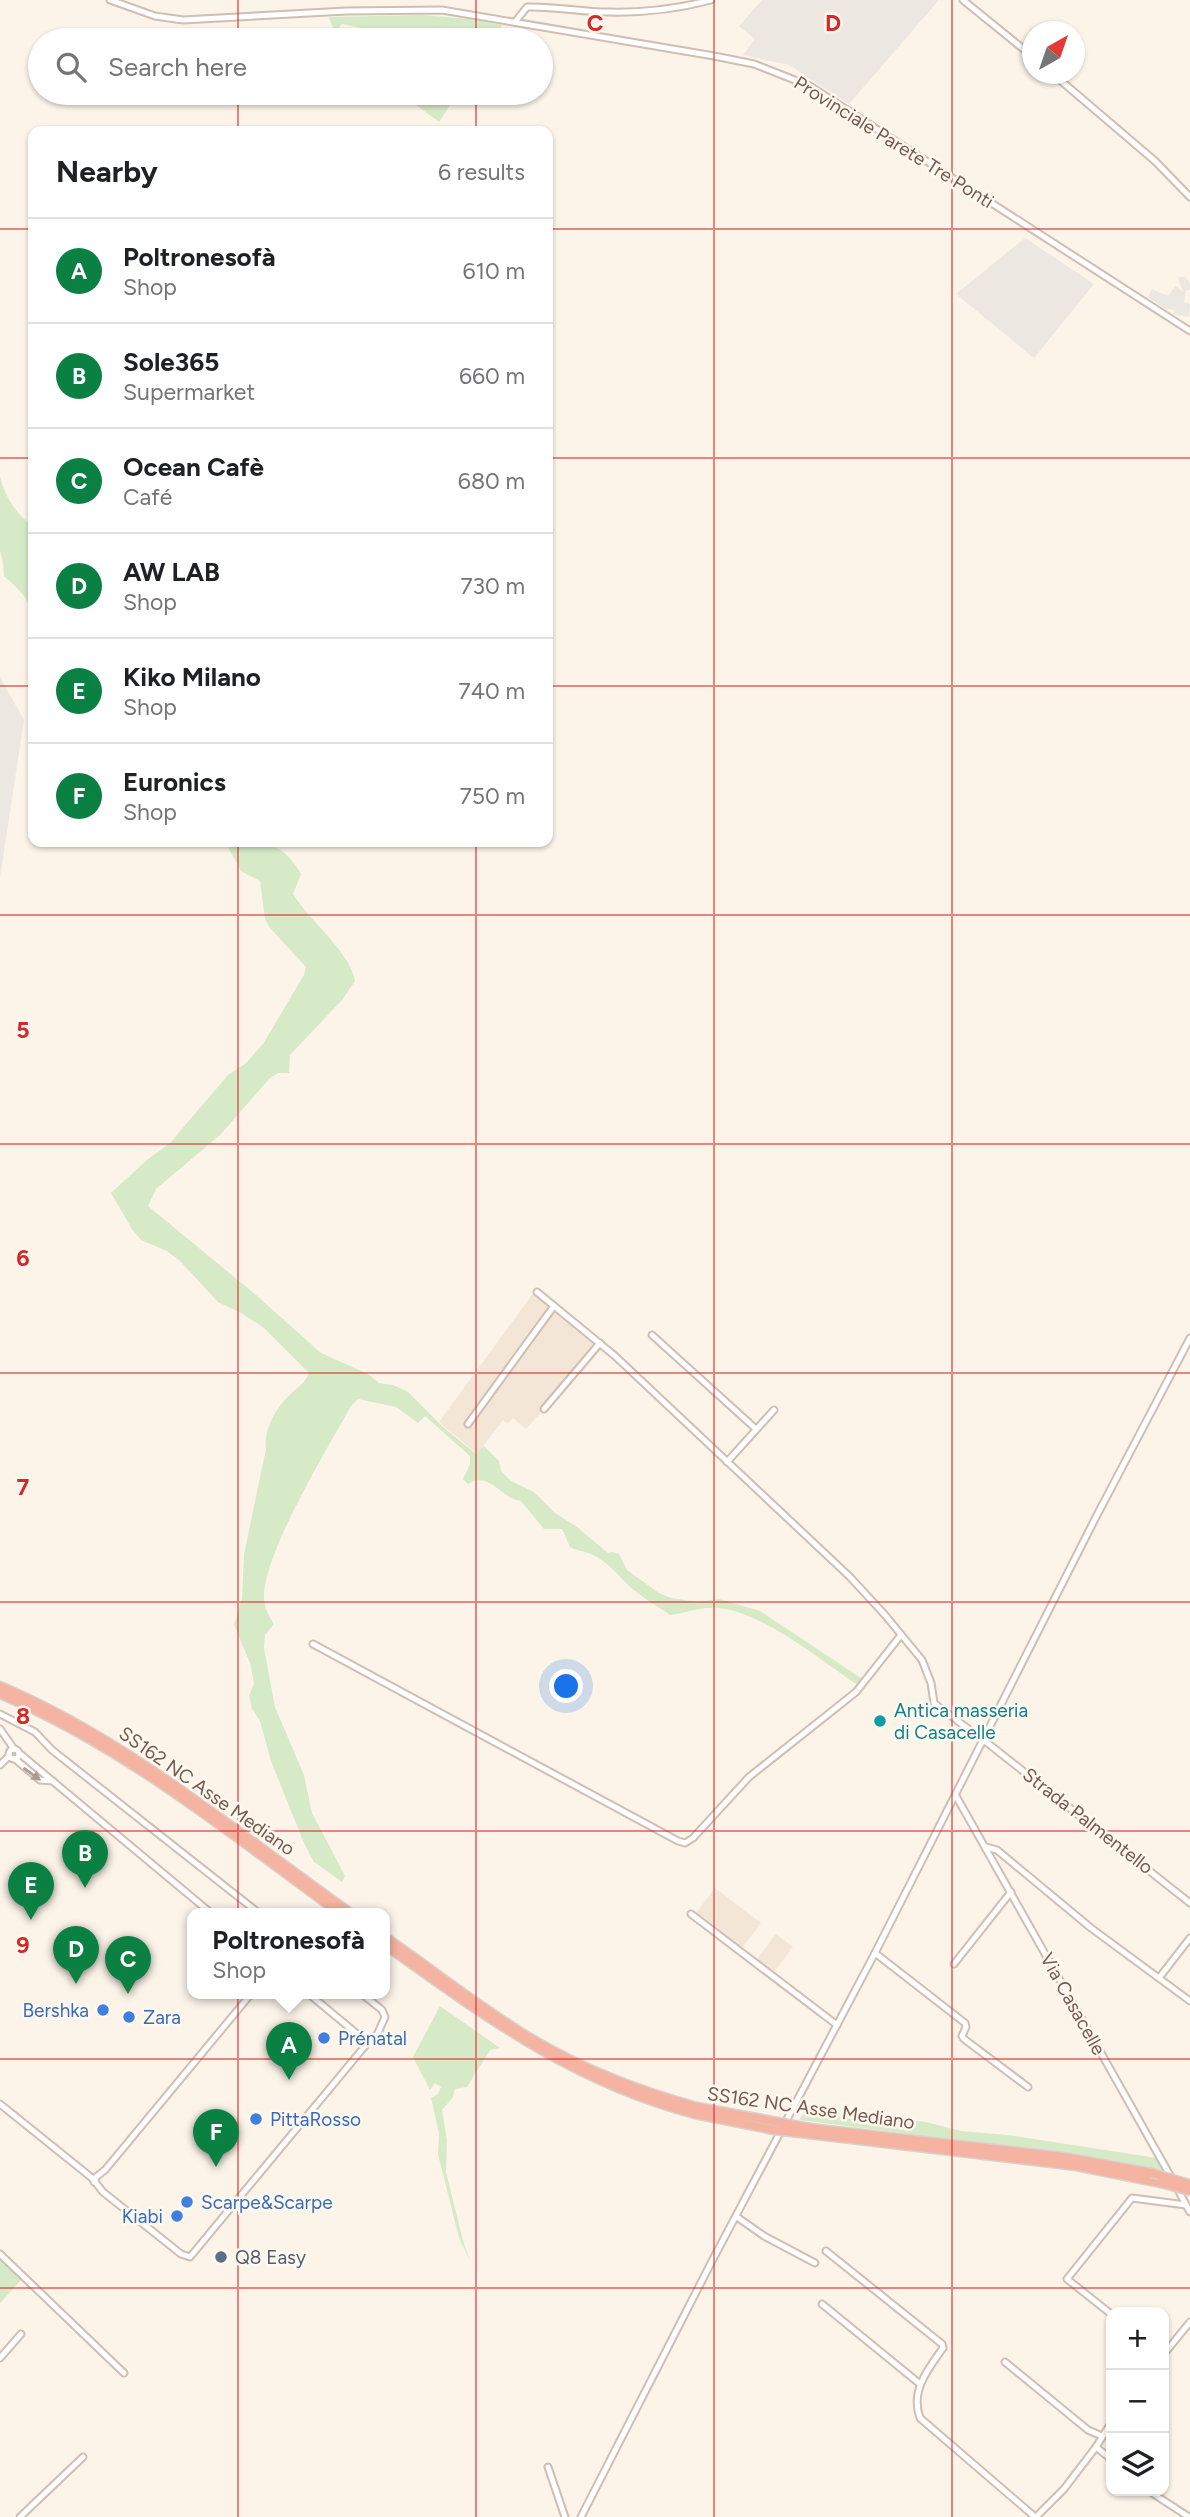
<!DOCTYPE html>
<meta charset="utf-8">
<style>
body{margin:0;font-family:Figtree,sans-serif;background:#f2f2f2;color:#202124}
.controls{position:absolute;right:21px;bottom:21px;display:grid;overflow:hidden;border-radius:14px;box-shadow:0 2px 5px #0004}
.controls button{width:63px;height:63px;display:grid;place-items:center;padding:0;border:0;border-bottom:2px solid #e0e0e0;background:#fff;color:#202124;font:35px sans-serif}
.compass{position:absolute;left:1022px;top:21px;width:63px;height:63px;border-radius:50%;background:#fff;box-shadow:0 2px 5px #0004;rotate:40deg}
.you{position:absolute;left:567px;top:1687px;width:24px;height:24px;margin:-18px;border:5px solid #fff;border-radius:50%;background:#1a73e8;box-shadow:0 0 0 10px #1a73e833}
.badge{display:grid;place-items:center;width:46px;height:46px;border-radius:50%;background:#0b8043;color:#fff;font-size:23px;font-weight:700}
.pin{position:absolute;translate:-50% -58px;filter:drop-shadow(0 2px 4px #0008)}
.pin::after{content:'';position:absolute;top:37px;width:24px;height:21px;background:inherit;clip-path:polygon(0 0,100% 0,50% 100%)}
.popup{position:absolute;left:187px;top:1908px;width:203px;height:91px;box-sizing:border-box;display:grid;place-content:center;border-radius:14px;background:#fff;filter:drop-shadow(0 2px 5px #0005);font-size:23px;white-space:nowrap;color:#757577}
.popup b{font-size:26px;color:#202124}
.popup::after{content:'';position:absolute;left:50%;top:100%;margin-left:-14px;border:14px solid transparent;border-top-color:#fff}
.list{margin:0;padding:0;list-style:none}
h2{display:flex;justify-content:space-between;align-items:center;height:91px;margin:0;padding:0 28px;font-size:30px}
h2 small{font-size:23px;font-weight:400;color:#757577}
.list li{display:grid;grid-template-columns:46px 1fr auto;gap:21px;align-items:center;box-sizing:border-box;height:105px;padding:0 28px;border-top:2px solid #e0e0e0}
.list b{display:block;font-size:26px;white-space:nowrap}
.list p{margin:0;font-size:23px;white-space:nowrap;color:#757577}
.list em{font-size:23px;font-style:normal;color:#757577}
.icon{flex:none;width:38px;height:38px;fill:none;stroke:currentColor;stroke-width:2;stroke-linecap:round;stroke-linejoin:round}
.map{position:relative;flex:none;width:1190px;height:2517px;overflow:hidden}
.search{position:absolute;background:#fff;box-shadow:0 2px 5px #0004;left:28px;top:28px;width:525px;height:77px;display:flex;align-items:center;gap:18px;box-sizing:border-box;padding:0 24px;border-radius:38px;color:#757577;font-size:26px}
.panel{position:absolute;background:#fff;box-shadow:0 2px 5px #0004;left:28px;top:126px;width:525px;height:721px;border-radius:14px}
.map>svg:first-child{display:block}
.residential{fill:#f4e6d7}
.industrial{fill:#ede7e2}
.green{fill:#d6eac7}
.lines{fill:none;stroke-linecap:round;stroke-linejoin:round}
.minor-casing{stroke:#d0beb1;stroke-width:9}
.highway-casing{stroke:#d9d1cd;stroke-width:11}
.minor{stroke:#fff;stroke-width:5}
.highway{stroke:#f4b4a1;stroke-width:8}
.highway-bridge-casing{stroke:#d9d1cd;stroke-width:11;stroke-linecap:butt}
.highway-bridge{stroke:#f4b4a1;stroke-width:8}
.oneway{fill:#ad9c94}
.grid{fill:none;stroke:#d62828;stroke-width:2;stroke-opacity:0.55}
.culture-dot{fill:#0f9aa8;stroke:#fff8ef;stroke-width:2.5}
.shop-dot{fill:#3f7fe0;stroke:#fff8ef;stroke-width:2.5}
.service-dot{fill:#5c6f8a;stroke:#fff8ef;stroke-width:2.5}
.labels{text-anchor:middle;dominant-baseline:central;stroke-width:5;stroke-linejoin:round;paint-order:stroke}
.street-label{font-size:19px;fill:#765a4d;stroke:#fff8ef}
.culture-label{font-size:19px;fill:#0d838f;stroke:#fff8ef;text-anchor:start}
.shop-label{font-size:19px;fill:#366cbe;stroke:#fff8ef;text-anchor:start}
.service-label{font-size:19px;fill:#4e5e75;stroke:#fff8ef;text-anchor:start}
.grid-label{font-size:23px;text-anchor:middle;font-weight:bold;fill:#d62828;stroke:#fff8ef;stroke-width:5;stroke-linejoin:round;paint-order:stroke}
</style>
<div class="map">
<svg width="1190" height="2517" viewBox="0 0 1190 2517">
<rect width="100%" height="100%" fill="#fcf4e9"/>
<g class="residential">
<polygon points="536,1289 603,1343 526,1429 513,1418 508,1424 503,1420 477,1454 439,1422"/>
<polygon points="715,1888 761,1923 742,1948 696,1913"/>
<polygon points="776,1934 793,1947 774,1972 757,1959"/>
</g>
<g class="industrial">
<polygon points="762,0 939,0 849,104 789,65 743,55 755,39 739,26"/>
<polygon points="1025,238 1094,284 1034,358 956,294"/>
<polygon points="1178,277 1185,277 1190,283 1190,290 1186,290 1184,302 1190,304 1189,317 1173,314 1174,310 1164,308 1148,297 1152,289 1168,296 1176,286 1183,292"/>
<polygon points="0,677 24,720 0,877"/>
</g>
<g class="green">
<polygon points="422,15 470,19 502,25 493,40 402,40 404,36 342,24 335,33 329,17"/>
<polygon points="400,93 458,93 439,122"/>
<path d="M0 477C5 496 16 515 33 526V625C31 599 22 592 4 576L3 563 0 551Z"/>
<path d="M225 842C259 842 282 839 301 874L293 894C309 920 351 953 355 981L342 1000 290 1055 289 1073H278L270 1078 220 1135 156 1189 148 1206 256 1295 321 1353 368 1374 379 1383 393 1385 407 1391 443 1427 476 1454 484 1446 499 1461 501 1471 511 1481 534 1492 555 1513 577 1527 608 1553 612 1552 619 1554 627 1570 659 1593 671 1598 697 1602 719 1599 760 1611 864 1680 859 1686C821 1661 763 1612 718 1608 701 1606 686 1613 670 1615 657 1606 640 1596 629 1586 618 1575 606 1560 591 1554 584 1551 577 1551 570 1547L562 1529H544L521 1501C503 1500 489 1470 468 1484L463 1479 470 1464V1456L425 1416 418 1423 396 1407 358 1399 351 1406C328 1448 262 1555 264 1599 265 1609 269 1616 274 1624L265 1635 264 1648 275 1707 304 1775 312 1813 345 1876 342 1882 314 1862 304 1843 271 1761 260 1721 252 1709 249 1696 254 1683 250 1663 234 1625 242 1598 244 1554 266 1449C263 1428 278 1404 295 1390 302 1384 305 1382 309 1373L264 1328 243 1314 218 1302 180 1261 167 1251 141 1240 132 1229 111 1193 147 1160 170 1143 228 1075 246 1063 263 1044 304 975 306 967 270 928 265 919 260 881 241 871Z"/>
<polygon points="440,2006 500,2048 490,2050 467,2087 455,2089 453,2097 442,2110 447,2140 446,2172 463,2241 470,2260 459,2238 438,2154 439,2133 431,2098 438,2094 441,2087 435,2083 430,2090 413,2057"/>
<polygon points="809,2113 866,2120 874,2116 926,2122 961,2131 1008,2135 1157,2158 1162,2171 1078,2155 799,2120 803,2114"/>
<polygon points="0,2258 22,2279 0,2303"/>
</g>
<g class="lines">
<defs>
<g id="minor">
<polyline points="110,0 155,16 183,20 346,11 442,10 714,56 754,64 810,86 1190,331"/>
<polyline points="963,0 1032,56"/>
<path d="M515 22 527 7C554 6 581 12 608 12 644 13 677 9 711 0"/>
<polyline points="1053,74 1155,161 1190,197"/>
<polyline points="537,1292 615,1356 850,1577 885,1615 922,1660 931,1683 934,1703 939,1707 990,1745 1190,1903"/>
<polyline points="652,1335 756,1429"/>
<polyline points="544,1409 600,1343"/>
<polyline points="468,1424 554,1306"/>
<polyline points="727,1462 774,1410"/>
<polyline points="313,1644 678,1841 685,1843 693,1838 749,1777 856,1692 901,1635"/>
<polyline points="0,1714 35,1732 52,1750 260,1914"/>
<polyline points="0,1729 14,1749"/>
<circle cx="14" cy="1754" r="5"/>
<polyline points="19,1753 212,1914"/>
<polyline points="15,1759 40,1780 53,1781"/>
<polyline points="0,1765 9,1756"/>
<polyline points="956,1796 1171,2177"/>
<polyline points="986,1847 997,1850 1091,1928 1190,2001"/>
<polyline points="691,1914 837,2025"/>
<polyline points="875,1953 965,2023 966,2027 962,2036 964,2039 1028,2087"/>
<polyline points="954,1964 1011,1892"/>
<polyline points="1159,1978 1190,1938"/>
<polyline points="362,1994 382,2010 385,2017 377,2035 365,2043"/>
<polyline points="0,2104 92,2178 103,2192 181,2254 190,2257 365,2046 362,2038 309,1994"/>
<polyline points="94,2182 96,2177 105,2170 251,1994"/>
<polyline points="1176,2186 1190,2212"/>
<polyline points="737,2217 764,2236 815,2263"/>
<path d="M826 2251 942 2344 943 2348C928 2369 910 2391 920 2418L1035 2517"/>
<polyline points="0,2254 124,2373"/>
<polyline points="822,2304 920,2384"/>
<polyline points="1111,2314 1067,2279 1132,2198 1186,2205"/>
<polyline points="1164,2354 1190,2322"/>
<polyline points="0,2358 21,2334"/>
<polyline points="1005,2362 1088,2430 1102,2436"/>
<polyline points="1096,2447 1111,2423"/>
<polyline points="548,2467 565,2517"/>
<polyline points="1149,2491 1189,2517"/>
<polyline points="20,2517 83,2457"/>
<polyline points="581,2517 712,2261 875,1953 1096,1517 1190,1338"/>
<polyline points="1036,2517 1064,2489 1096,2447 1111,2459"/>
</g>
<g id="highway">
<path d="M0 1686C131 1742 237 1833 352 1914"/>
<path d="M0 1694C125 1747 232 1835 341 1914"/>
<path d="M385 1937C433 1970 479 2007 530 2038 582 2069 638 2091 697 2107"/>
<path d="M385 1945C486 2017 573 2082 695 2114"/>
<polyline points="810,2128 1063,2157 1152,2173"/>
<polyline points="809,2134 1076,2166 1161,2183"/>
</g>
</defs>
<use href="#minor" class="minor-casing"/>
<use href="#highway" class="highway-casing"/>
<use href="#minor" class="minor"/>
<use href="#highway" class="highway"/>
<defs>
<g id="highway-bridge">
<polyline points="697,2107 810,2128"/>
<polyline points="695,2114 774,2130 809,2134"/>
<polyline points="1152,2173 1189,2184"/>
<polyline points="1161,2183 1190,2191"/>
</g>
</defs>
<use href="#highway-bridge" class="highway-bridge-casing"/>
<use href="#highway-bridge" class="highway-bridge"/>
</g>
<defs><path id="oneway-solid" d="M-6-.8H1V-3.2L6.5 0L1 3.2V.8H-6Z" transform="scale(1.75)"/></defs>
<use class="oneway" href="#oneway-solid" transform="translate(32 1774) rotate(36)"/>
<path class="grid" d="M238 0V40M476 0V40M714 0V2517M952 0V2517M238 93V131M476 93V131M0 229H33M548 229H1190M0 458H33M548 458H1190M0 686H33M548 686H1190M238 842V2517M476 842V2517M0 915H1190M0 1144H1190M0 1373H1190M0 1602H1190M0 1831H1190M0 2059H1190M0 2288H1190"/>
<circle class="culture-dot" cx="880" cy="1721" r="7"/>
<g class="shop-dot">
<circle cx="103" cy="2010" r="7"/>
<circle cx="129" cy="2017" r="7"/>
<circle cx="324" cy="2038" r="7"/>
<circle cx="256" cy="2119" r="7"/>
<circle cx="187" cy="2202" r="7"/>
<circle cx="177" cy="2216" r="7"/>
</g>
<circle class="service-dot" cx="221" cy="2257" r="7"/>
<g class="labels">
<g class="street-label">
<text transform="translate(894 142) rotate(32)">Provinciale Parete Tre Ponti</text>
<text transform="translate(207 1791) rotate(35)">SS162 NC Asse Mediano</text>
<text transform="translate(1088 1821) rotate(38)">Strada Palmentello</text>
<text transform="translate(1073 2004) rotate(61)">Via Casacelle</text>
<text transform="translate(811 2108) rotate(8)">SS162 NC Asse Mediano</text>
</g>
<g class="culture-label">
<text x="894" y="1710">Antica masseria<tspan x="894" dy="22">di Casacelle</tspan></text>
</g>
<g class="shop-label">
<text x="89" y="2010" text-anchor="end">Bershka</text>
<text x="143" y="2017">Zara</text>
<text x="338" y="2038">Prénatal</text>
<text x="270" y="2119">PittaRosso</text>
<text x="201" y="2202">Scarpe&amp;Scarpe</text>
<text x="163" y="2216" text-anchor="end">Kiabi</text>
</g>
<g class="service-label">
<text x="235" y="2257">Q8 Easy</text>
</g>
</g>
<g class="grid-label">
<text x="595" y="31">C</text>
<text x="833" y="31">D</text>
<text x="23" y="1038">5</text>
<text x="23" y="1266">6</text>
<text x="23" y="1495">7</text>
<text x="23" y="1724">8</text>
<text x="23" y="1953">9</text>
</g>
</svg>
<div class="controls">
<button>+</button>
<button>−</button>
<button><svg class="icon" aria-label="layers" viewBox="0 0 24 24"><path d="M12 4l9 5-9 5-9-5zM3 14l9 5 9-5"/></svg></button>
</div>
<svg class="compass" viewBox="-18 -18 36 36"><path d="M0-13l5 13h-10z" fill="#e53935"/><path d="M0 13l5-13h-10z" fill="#757577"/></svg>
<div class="you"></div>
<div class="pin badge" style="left:289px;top:2080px">A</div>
<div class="popup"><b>Poltronesofà</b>Shop</div>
<div class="pin badge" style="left:85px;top:1888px">B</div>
<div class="pin badge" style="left:128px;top:1994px">C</div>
<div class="pin badge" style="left:76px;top:1984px">D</div>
<div class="pin badge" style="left:31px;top:1920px">E</div>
<div class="pin badge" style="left:216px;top:2167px">F</div>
<div class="search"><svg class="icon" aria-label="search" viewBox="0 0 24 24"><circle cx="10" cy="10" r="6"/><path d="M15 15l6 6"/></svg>Search here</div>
<section class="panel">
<h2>Nearby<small>6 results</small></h2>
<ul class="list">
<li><span class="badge">A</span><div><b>Poltronesofà</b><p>Shop</p></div><em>610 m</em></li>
<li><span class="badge">B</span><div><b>Sole365</b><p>Supermarket</p></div><em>660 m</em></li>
<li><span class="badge">C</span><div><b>Ocean Cafè</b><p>Café</p></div><em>680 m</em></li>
<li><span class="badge">D</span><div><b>AW LAB</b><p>Shop</p></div><em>730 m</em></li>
<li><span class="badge">E</span><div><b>Kiko Milano</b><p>Shop</p></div><em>740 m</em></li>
<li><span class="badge">F</span><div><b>Euronics</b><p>Shop</p></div><em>750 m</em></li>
</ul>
</section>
</div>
